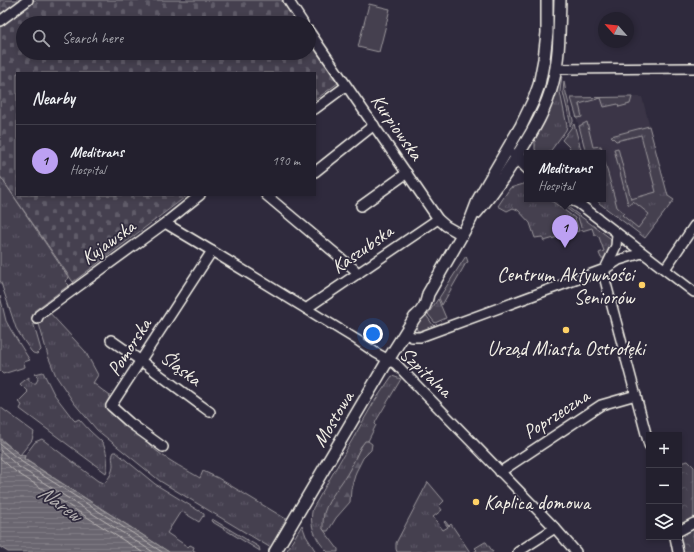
<!DOCTYPE html>
<meta charset="utf-8">
<style>
body{margin:0;font-family:Caveat,sans-serif;background:#2f2d3a;color:#f1f3f6}
.controls{position:absolute;right:12px;bottom:12px;display:grid;overflow:hidden;border-radius:0px;box-shadow:0 2px 6px #0003}
.controls button{width:36px;height:36px;display:grid;place-items:center;padding:0;border:0;border-bottom:1px solid #403e4a;background:#23202e;color:#f1f3f6;font:20px sans-serif}
.compass{position:absolute;left:598px;top:12px;width:36px;height:36px;border-radius:50%;background:#23202e;box-shadow:0 2px 6px #0003;rotate:297deg}
.you{position:absolute;left:373px;top:334px;width:14px;height:14px;margin:-10px;border:3px solid #fff;border-radius:50%;background:#1a73e8;box-shadow:0 0 0 6px #1a73e833}
.badge{display:grid;place-items:center;width:26px;height:26px;border-radius:50%;background:#bca0f2;color:#111;font-size:13px;font-weight:700}
.pin{position:absolute;translate:-50% -33px;filter:drop-shadow(0 1px 2px #0008)}
.pin::after{content:'';position:absolute;top:21px;width:14px;height:12px;background:inherit;clip-path:polygon(0 0,100% 0,50% 100%)}
.popup{position:absolute;left:524px;top:150px;width:82px;height:52px;box-sizing:border-box;display:grid;place-content:center;border-radius:0px;background:#23202e;filter:drop-shadow(0 1px 3px #0005);font-size:13px;white-space:nowrap;color:#a3a3aa}
.popup b{font-size:15px;color:#f1f3f6}
.popup::after{content:'';position:absolute;left:50%;top:100%;margin-left:-8px;border:8px solid transparent;border-top-color:#23202e}
.list{margin:0;padding:0;list-style:none}
h2{display:flex;justify-content:space-between;align-items:center;height:52px;margin:0;padding:0 16px;font-size:17px}
h2 small{font-size:13px;font-weight:400;color:#a3a3aa}
.list li{display:grid;grid-template-columns:26px 1fr auto;gap:12px;align-items:center;box-sizing:border-box;height:72px;padding:0 16px;border-top:1px solid #403e4a}
.list b{display:block;font-size:15px;white-space:nowrap}
.list p{margin:0;font-size:13px;white-space:nowrap;color:#a3a3aa}
.list em{font-size:13px;font-style:normal;color:#a3a3aa}
.icon{flex:none;width:22px;height:22px;fill:none;stroke:currentColor;stroke-width:2;stroke-linecap:round;stroke-linejoin:round}
.map{position:relative;flex:none;width:694px;height:552px;overflow:hidden}
.search{position:absolute;background:#23202e;box-shadow:0 2px 6px #0003;left:16px;top:16px;width:300px;height:44px;display:flex;align-items:center;gap:10px;box-sizing:border-box;padding:0 14px;border-radius:22px;color:#a3a3aa;font-size:15px}
.panel{position:absolute;background:#23202e;box-shadow:0 2px 6px #0003;left:16px;top:72px;width:300px;height:124px;border-radius:0px}
.map>svg:first-child{display:block}
.built{fill:#3b3647}
.grass{fill:url(#grass-tufts);stroke:#9c989c}
.forest{fill:url(#forest-firs);stroke:#9c989c}
.cemetery{fill:url(#cemetery-stones);stroke:#9c989c}
.park{fill:url(#park-crowns);stroke:#9c989c}
.garden{fill:#454050;stroke:#9c989c}
.water{fill:url(#water-rules);stroke:#a19ea0}
.lines{fill:none;stroke-linecap:round;stroke-linejoin:round}
.shore{stroke:#bdb9b8;stroke-width:1}
.minor-casing{stroke:#f4f1e8;stroke-width:12}
.major-casing{stroke:#f4f1e8;stroke-width:14}
.minor{stroke:#2f2a3d;stroke-width:9}
.major{stroke:#2f2a3d;stroke-width:11}
.poi-dot{fill:#ffd166;stroke:#2f2a3d;stroke-width:1.5}
.labels{text-anchor:middle;dominant-baseline:central;stroke-width:3.5;stroke-linejoin:round;paint-order:stroke}
.street-label{font-size:20px;fill:#f4f1e8;stroke:#2f2a3d}
.poi-label{font-size:20px;fill:#f4f1e8;stroke:#2f2a3d;text-anchor:end}
.water-label{font-size:21px;font-style:italic;fill:#b6b2b2;stroke:#2f2a3d}
</style>
<div class="map">
<svg width="694" height="552" viewBox="0 0 694 552">
<defs>
<pattern id="grass-tufts" width="24" height="20" patternUnits="userSpaceOnUse"><rect width="24" height="20" fill="#454050"/><path d="M3 7l-1-3M5 7V3M7 7l1-3M15 17l-1-3M17 17v-4M19 17l1-3" fill="none" stroke="#605c69"/></pattern>
<pattern id="forest-firs" width="22" height="20" patternUnits="userSpaceOnUse"><rect width="22" height="20" fill="#454050"/><path d="M5 1l3.5 6h-7zM16 11l3.5 6h-7z" fill="#605c69"/></pattern>
<pattern id="cemetery-stones" width="16" height="16" patternUnits="userSpaceOnUse"><rect width="16" height="16" fill="#454050"/><path d="M2 7V4a2 2 0 0 1 4 0v3zM10 15v-3a2 2 0 0 1 4 0v3z" fill="#605c69"/></pattern>
<pattern id="park-crowns" width="20" height="18" patternUnits="userSpaceOnUse"><rect width="20" height="18" fill="#454050"/><path d="M2 6a3 3 0 1 1 6 0M12 15a3 3 0 1 1 6 0" fill="none" stroke="#605c69"/></pattern>
<pattern id="water-rules" width="6" height="5" patternUnits="userSpaceOnUse"><rect width="6" height="5" fill="#6a6670"/><path d="M0 2.5h6" fill="none" stroke="#807c84"/></pattern>
</defs>
<rect width="100%" height="100%" fill="#2f2a3d"/>
<filter id="ink" filterUnits="userSpaceOnUse"><feTurbulence type="fractalNoise" baseFrequency=".025" numOctaves="2"/><feDisplacementMap in="SourceGraphic" scale="8" xChannelSelector="R" yChannelSelector="G"/><feConvolveMatrix kernelMatrix="1 2 1 2 8 2 1 2 1" color-interpolation-filters="sRGB"/></filter>
<g filter="url(#ink)">
<polygon class="built" points="642,97 668,196 674,200 645,238 599,203 598,199 603,199 603,153 586,153 571,98"/>
<g class="grass">
<polygon points="562,75 560,92 567,126 566,130 549,153 537,153 535,149 535,137 559,77"/>
<polygon points="564,81 566,93 573,120 573,122 570,126 570,121 563,92"/>
<polygon points="632,97 630,104 619,107 618,104 604,107 601,98 579,104 582,117 577,118 571,98"/>
<polygon points="587,122 593,147 601,146 602,153 586,153 579,126"/>
<polygon points="574,124 582,153 570,153 570,148 562,140"/>
<polygon points="649,126 668,196 674,200 645,238 599,203 598,199 603,199 603,155 617,207 624,213 622,215 638,228 649,214 633,201 630,205 628,204 614,149 618,148 631,199 656,192 641,135 616,141 611,136"/>
<polygon points="0,176 69,278 65,281 69,285 34,311 36,313 33,318 33,322 41,350 37,354 33,353 31,351 22,338 16,328 0,280"/>
<polygon points="527,183 527,199 549,199 575,218 579,231 544,241 542,237 535,238 530,223 518,210 513,208 507,211 498,206 510,188"/>
<path d="M554 199H557L610 238C615 248 610 252 604 258H601L599 253 604 251 599 237 594 234 592 228 582 231 578 217Z"/>
<polygon points="466,256 468,262 466,263 442,305 439,298"/>
<polygon points="0,296 6,321 11,330 29,359 30,360 24,362 25,367 3,374 0,371"/>
<polygon points="438,299 446,318 435,323 428,314"/>
<path d="M48 311 85 351 98 375 93 383 110 396 106 404 111 410 146 439C151 452 187 470 200 478L203 471 218 478 286 519 271 548 160 481 97 430 74 403 56 376 48 356 39 324V319Z"/>
<polygon points="424,314 426,315 435,328 421,332 417,330 416,327"/>
<path d="M43 372 54 394 73 419 75 421 79 419C83 423 86 427 90 431 94 435 98 438 102 442 107 450 109 464 106 473L20 409 22 405 18 402 28 392 20 384 29 377C28 381 31 384 36 383L38 379 37 376 35 374Z"/>
<path d="M392 376 401 379 376 421 375 424 376 425 368 441 365 442 361 446 323 529 338 549V552H328C316 541 308 524 313 508L374 402C380 393 386 385 392 376Z"/>
<polygon points="0,407 34,432 32,440 20,455 0,438"/>
<path d="M42 439 98 481 103 483 106 482C109 477 113 472 113 465 113 460 111 457 114 452H116L155 484 204 514V517L203 516 199 522 181 511 167 533 188 547 190 545 194 547 193 550 196 552H169L23 458 35 442Z"/>
<polygon points="428,482 444,501 439,506 442,510 433,517 443,530 448,527 444,522 445,521 449,526 451,524 470,552 397,552 396,549 396,543"/>
<polygon points="212,519 259,547 260,551 211,521"/>
<polygon points="302,525 306,536 316,552 286,552"/>
<polygon points="485,542 486,542 493,552 474,552 477,550 475,548"/>
</g>
<g class="forest">
<polygon points="0,0 25,0 0,18"/>
<path d="M365 441H368L372 444 371 450 363 458 356 472 351 489 350 502 336 518 328 531H325L323 529C323 524 323 518 324 513 329 497 342 484 350 469 355 460 358 450 365 441Z"/>
</g>
<polygon class="cemetery" points="33,0 281,0 297,23 23,23 23,53 309,53 309,41 338,83 315,100 315,73 17,73 17,195 188,195 73,282 0,176 0,24"/>
<g class="park">
<polygon points="688,461 694,467 694,519 680,526 679,463"/>
<path d="M694 527V552H682C679 534 679 537 694 527Z"/>
</g>
<polygon class="garden" points="369,4 390,9 379,52 358,47"/>
<polygon class="water" points="0,439 20,455 21,454 25,456 24,459 169,552 8,552 0,547"/>
<g class="lines">
<g class="shore">
<polyline points="0,444 17,458 20,459 22,462 162,552"/>
<polyline points="0,450 19,467 153,552"/>
<polyline points="0,458 16,472 142,552"/>
</g>
<defs>
<g id="minor">
<polyline points="288,0 303,23"/>
<polyline points="0,21 28,0"/>
<polyline points="309,31 438,219 446,226 462,235"/>
<polyline points="556,69 694,68"/>
<polyline points="315,109 346,86"/>
<polyline points="507,150 517,156 527,159"/>
<polyline points="517,156 521,163 527,169"/>
<polyline points="315,172 374,125"/>
<polyline points="266,195 354,269 358,274"/>
<polyline points="568,199 578,203 694,292"/>
<polyline points="361,206 407,173"/>
<polyline points="165,223 212,251 357,340 376,353 396,364 555,528 576,552"/>
<polyline points="617,234 616,246 605,269 605,280 649,445"/>
<polyline points="665,269 694,226"/>
<polyline points="307,309 310,306 435,221 438,219"/>
<polyline points="37,319 39,315 165,223 200,195"/>
<polyline points="405,333 412,337 420,337 605,269 619,260 642,253"/>
<polyline points="111,340 141,361 199,404 210,412"/>
<polyline points="163,447 130,423 111,406 212,251"/>
<polyline points="500,472 601,405 636,395"/>
<polyline points="679,531 694,523"/>
<polyline points="675,537 678,552"/>
<polyline points="518,552 555,528"/>
</g>
<g id="major">
<path d="M476 213C493 194 506 174 519 153 533 131 547 108 553 82 560 55 559 27 560 0"/>
<path d="M275 552 388 360 415 317C424 310 426 304 428 294L471 219 479 198 521 126 534 99 539 85 544 59 547 33V0"/>
</g>
</defs>
<use href="#minor" class="minor-casing"/>
<use href="#major" class="major-casing"/>
<use href="#minor" class="minor"/>
<use href="#major" class="major"/>
</g>
</g>
<g class="poi-dot">
<circle cx="642" cy="285" r="4"/>
<circle cx="566" cy="330" r="4"/>
<circle cx="476" cy="502" r="4"/>
</g>
<g class="labels">
<g class="street-label">
<text transform="translate(397 127) rotate(55)">Kurpiowska</text>
<text transform="translate(108 242) rotate(-36)">Kujawska</text>
<text transform="translate(362 249) rotate(-35)">Kaszubska</text>
<text transform="translate(129 347) rotate(-57)">Pomorska</text>
<text transform="translate(181 368) rotate(37)">Śląska</text>
<text transform="translate(426 372) rotate(43)">Szpitalna</text>
<text transform="translate(556 414) rotate(-33)">Poprzeczna</text>
<text transform="translate(333 419) rotate(-59)">Mostowa</text>
</g>
<g class="poi-label">
<text x="634" y="274">Centrum Aktywności<tspan x="634" dy="23">Seniorów</tspan></text>
<text x="566" y="348" text-anchor="middle">Urząd Miasta Ostrołęki</text>
<text x="484" y="502" text-anchor="start">Kaplica domowa</text>
</g>
<g class="water-label">
<text transform="translate(60 503) rotate(35)">Narew</text>
</g>
</g>
</svg>
<div class="controls">
<button>+</button>
<button>−</button>
<button><svg class="icon" aria-label="layers" viewBox="0 0 24 24"><path d="M12 4l9 5-9 5-9-5zM3 14l9 5 9-5"/></svg></button>
</div>
<svg class="compass" viewBox="-18 -18 36 36"><path d="M0-13l5 13h-10z" fill="#e53935"/><path d="M0 13l5-13h-10z" fill="#a3a3aa"/></svg>
<div class="you"></div>
<div class="pin badge" style="left:565px;top:248px">1</div>
<div class="popup"><b>Meditrans</b>Hospital</div>
<div class="search"><svg class="icon" aria-label="search" viewBox="0 0 24 24"><circle cx="10" cy="10" r="6"/><path d="M15 15l6 6"/></svg>Search here</div>
<section class="panel">
<h2>Nearby<small></small></h2>
<ul class="list">
<li><span class="badge">1</span><div><b>Meditrans</b><p>Hospital</p></div><em>190 m</em></li>
</ul>
</section>
</div>
